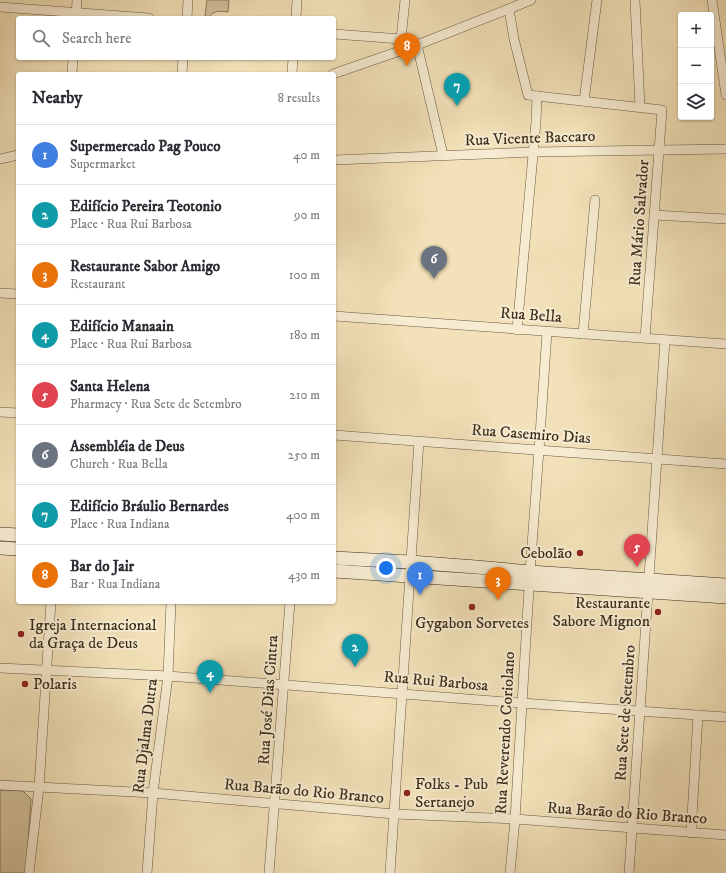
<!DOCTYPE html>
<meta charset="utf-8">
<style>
body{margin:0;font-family:"IM FELL DW Pica",serif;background:#f2f2f3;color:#2b2b33}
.controls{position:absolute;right:12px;top:12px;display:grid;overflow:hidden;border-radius:4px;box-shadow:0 1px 3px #0004}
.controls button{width:36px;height:36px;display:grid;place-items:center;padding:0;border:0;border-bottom:1px solid #e1e1e2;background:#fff;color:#2b2b33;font:20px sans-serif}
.you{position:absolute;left:386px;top:568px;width:14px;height:14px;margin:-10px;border:3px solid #fff;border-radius:50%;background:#1a73e8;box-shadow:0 0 0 6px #1a73e833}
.badge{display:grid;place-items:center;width:26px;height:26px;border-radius:50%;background:#1a73e8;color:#fff;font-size:13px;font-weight:700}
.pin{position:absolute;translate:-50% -33px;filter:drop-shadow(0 1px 2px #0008)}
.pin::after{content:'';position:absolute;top:21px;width:14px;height:12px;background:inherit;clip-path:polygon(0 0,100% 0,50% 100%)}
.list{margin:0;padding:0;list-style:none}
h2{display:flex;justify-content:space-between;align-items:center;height:52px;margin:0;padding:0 16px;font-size:17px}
h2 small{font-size:13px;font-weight:400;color:#7c7c81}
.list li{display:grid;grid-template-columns:26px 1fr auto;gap:12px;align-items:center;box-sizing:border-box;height:60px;padding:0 16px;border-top:1px solid #e1e1e2}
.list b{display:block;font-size:15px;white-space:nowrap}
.list p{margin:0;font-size:13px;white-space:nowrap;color:#7c7c81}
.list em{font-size:13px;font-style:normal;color:#7c7c81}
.icon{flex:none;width:22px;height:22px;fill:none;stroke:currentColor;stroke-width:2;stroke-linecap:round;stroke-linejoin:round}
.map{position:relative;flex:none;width:726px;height:873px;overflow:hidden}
.search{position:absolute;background:#fff;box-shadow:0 1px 3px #0004;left:16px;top:16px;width:320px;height:44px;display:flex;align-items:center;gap:10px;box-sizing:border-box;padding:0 14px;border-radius:4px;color:#7c7c81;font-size:15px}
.panel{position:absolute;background:#fff;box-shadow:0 1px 3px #0004;left:16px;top:72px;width:320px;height:532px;border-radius:4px}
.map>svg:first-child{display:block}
.green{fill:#d4c39e;stroke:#88785d}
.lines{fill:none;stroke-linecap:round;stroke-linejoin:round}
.minor-casing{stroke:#695a43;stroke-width:10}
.secondary-casing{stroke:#3b2d1c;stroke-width:14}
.minor{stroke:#f7ecd2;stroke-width:9}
.secondary{stroke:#f7ecd2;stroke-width:13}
.poi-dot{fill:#8f2418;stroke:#f7ecd2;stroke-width:1.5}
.labels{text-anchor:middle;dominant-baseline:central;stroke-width:4;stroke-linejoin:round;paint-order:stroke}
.street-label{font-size:16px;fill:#3b2d1c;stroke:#f7ecd2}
.poi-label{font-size:16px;fill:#3b2d1c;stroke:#f7ecd2;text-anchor:start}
</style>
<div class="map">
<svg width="726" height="873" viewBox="0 0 726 873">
<rect width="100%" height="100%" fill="#f3e2b9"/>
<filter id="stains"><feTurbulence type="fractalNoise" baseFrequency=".005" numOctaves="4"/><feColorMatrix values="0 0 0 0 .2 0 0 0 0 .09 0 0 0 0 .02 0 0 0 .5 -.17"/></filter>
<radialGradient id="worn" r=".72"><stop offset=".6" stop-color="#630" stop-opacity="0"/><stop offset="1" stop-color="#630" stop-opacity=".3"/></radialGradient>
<g class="green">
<path d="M207 0H229L228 12C221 11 214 10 209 17L205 16Z"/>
<polygon points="0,790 23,791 31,799 26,873 0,873"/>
</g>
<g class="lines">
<defs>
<g id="minor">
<polyline points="635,0 640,107"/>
<polyline points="712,0 726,95"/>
<polyline points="0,7 149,18"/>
<polyline points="509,9 514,39 528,95 662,110 645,338"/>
<polyline points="76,17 77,0"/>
<polyline points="187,18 188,0"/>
<polyline points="296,18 297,0"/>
<polyline points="334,34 401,39"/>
<polyline points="403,44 401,39 405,0"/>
<polyline points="417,45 443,155"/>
<polyline points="72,74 73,58"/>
<polyline points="182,74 183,58"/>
<polyline points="292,74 293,58"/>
<polyline points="333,74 417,45 531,0"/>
<polyline points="584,101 597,0"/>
<polyline points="0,159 18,155"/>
<polyline points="334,160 533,152 726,149"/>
<polyline points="654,215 726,219"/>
<polyline points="0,293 18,294"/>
<polyline points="334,316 726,344"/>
<polyline points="517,330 536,122 537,96"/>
<polyline points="583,334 595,200"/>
<polyline points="0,412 18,413"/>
<polyline points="334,435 726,464"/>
<polyline points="0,668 168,676 521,703 726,717"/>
<polyline points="0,785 153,793 394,814 515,819 726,835"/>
<polyline points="691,833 698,715"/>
<polyline points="29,873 39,787 51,602"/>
<polyline points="147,873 153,793 168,676 171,602"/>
<polyline points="269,873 290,602"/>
<polyline points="390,873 419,441"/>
<polyline points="510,873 515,819 530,572 539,450 547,332"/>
<polyline points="629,873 665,340"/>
</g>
<g id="secondary">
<polyline points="0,534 18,535"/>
<polyline points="0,548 18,549"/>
<polyline points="334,558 410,562 476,567 530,572 726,585"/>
<polyline points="334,571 726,597"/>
</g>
</defs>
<use href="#minor" class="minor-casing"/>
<use href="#secondary" class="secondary-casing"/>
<use href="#minor" class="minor"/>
<use href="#secondary" class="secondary"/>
</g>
<g class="poi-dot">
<circle cx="580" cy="553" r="4"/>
<circle cx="472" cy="607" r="4"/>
<circle cx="658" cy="612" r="4"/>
<circle cx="21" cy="634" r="4"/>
<circle cx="25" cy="684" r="4"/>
<circle cx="407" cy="793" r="4"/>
</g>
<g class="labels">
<g class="street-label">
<text transform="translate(530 138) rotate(-2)">Rua Vicente Baccaro</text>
<text transform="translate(639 223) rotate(-86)">Rua Mário Salvador</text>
<text transform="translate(531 315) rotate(4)">Rua Bella</text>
<text transform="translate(531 434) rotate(4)">Rua Casemiro Dias</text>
<text transform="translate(436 681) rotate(5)">Rua Rui Barbosa</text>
<text transform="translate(268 700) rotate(-86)">Rua José Dias Cintra</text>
<text transform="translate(625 713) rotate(-86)">Rua Sete de Setembro</text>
<text transform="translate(505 733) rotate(-87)">Rua Reverendo Coriolano</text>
<text transform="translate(145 736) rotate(-83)">Rua Djalma Dutra</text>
<text transform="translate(304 791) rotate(5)">Rua Barão do Rio Branco</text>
<text transform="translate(627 813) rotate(4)">Rua Barão do Rio Branco</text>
</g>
<g class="poi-label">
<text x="572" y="553" text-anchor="end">Cebolão</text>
<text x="650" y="603" text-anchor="end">Restaurante<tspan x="650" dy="18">Sabore Mignon</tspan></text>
<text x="472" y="623" text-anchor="middle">Gygabon Sorvetes</text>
<text x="29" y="625">Igreja Internacional<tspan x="29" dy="18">da Graça de Deus</tspan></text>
<text x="33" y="684">Polaris</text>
<text x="415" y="784">Folks - Pub<tspan x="415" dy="18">Sertanejo</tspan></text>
</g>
</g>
<rect width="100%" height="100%" filter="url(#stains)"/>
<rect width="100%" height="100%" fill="url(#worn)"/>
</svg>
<div class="controls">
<button>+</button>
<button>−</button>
<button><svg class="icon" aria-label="layers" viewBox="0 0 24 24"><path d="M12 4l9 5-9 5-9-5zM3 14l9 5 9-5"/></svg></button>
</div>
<div class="you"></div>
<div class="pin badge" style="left:420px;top:595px;background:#3f7fe0">1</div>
<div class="pin badge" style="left:355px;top:667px;background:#0f9aa8">2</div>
<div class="pin badge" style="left:498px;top:600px;background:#e8710a">3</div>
<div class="pin badge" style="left:210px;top:693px;background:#0f9aa8">4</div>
<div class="pin badge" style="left:637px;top:567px;background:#e0444e">5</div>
<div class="pin badge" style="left:434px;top:279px;background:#6b7280">6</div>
<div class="pin badge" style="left:457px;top:106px;background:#0f9aa8">7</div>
<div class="pin badge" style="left:407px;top:66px;background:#e8710a">8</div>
<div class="search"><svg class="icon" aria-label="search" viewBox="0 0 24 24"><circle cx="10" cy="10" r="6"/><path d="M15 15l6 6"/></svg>Search here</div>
<section class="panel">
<h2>Nearby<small>8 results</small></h2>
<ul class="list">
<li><span class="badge" style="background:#3f7fe0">1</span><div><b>Supermercado Pag Pouco</b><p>Supermarket</p></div><em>40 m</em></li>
<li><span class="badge" style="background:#0f9aa8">2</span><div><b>Edifício Pereira Teotonio</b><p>Place · Rua Rui Barbosa</p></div><em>90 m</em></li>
<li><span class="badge" style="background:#e8710a">3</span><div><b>Restaurante Sabor Amigo</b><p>Restaurant</p></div><em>100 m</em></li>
<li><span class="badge" style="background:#0f9aa8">4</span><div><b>Edifício Manaain</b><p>Place · Rua Rui Barbosa</p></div><em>180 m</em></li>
<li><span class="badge" style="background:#e0444e">5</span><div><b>Santa Helena</b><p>Pharmacy · Rua Sete de Setembro</p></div><em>210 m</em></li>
<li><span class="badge" style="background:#6b7280">6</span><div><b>Assembléia de Deus</b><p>Church · Rua Bella</p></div><em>250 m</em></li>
<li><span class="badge" style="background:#0f9aa8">7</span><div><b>Edifício Bráulio Bernardes</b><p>Place · Rua Indiana</p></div><em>400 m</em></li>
<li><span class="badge" style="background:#e8710a">8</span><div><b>Bar do Jair</b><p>Bar · Rua Indiana</p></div><em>430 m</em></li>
</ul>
</section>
</div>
